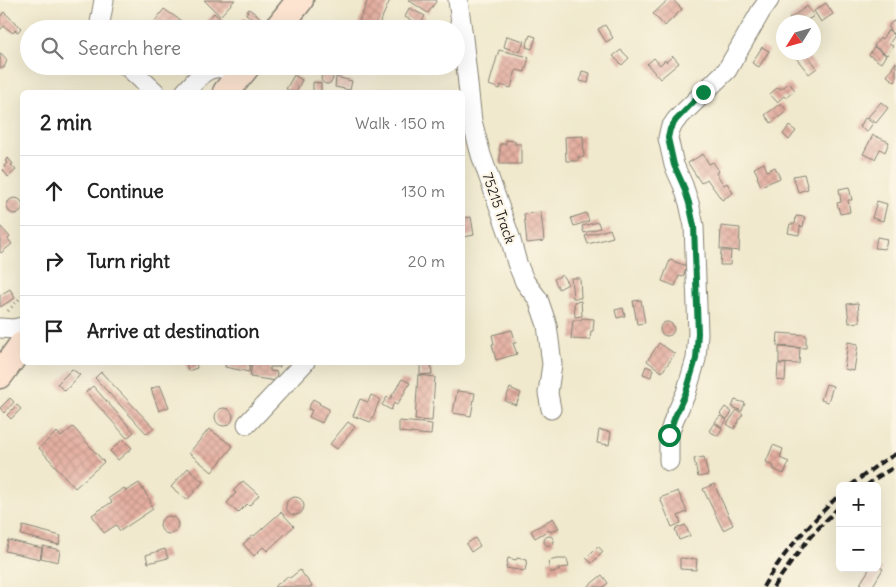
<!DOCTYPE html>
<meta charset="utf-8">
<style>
body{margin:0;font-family:Delius,sans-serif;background:#f2f2f2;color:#222}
.controls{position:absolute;right:15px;bottom:15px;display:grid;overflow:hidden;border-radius:8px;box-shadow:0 5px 20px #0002}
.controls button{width:45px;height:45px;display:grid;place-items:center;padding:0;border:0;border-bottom:1px solid #e0e0e0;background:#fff;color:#222;font:25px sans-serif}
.compass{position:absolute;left:776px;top:15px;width:45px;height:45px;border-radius:50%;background:#fff;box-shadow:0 5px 20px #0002;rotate:233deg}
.stop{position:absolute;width:15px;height:15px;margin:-11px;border:4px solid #0b8043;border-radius:50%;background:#fff}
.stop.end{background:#0b8043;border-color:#fff;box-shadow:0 1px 5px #0008}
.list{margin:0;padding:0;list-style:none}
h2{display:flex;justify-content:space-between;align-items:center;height:65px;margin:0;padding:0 20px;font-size:21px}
h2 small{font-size:16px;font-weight:400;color:#767676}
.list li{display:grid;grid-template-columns:32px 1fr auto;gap:15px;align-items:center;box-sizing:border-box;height:70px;padding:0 20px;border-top:1px solid #e0e0e0}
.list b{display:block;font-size:19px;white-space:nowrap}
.list em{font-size:16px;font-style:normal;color:#767676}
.icon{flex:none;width:28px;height:28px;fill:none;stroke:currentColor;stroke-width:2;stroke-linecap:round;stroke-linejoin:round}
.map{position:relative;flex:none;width:896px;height:587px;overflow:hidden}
.search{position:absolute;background:#fff;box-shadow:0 5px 20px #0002;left:20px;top:20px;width:445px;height:55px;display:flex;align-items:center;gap:12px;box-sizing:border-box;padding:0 18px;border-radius:28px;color:#767676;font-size:19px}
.panel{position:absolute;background:#fff;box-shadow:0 5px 20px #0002;left:20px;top:90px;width:445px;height:275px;border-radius:8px}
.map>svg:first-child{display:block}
.building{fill:url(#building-cross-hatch)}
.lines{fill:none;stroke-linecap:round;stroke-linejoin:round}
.street-casing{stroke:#868274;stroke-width:21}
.secondary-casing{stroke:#868274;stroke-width:29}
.path{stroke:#868274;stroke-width:3;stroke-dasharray:1 4;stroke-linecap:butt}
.street{stroke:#fff;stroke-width:19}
.secondary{stroke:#fde4d1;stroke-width:26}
.rail{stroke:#1c1c1c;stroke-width:4;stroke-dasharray:8 4;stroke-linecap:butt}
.route{stroke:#0b8043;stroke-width:6}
.labels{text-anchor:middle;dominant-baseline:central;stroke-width:4.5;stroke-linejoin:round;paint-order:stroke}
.street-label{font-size:14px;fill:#1c1c1c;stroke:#fcf5e5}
</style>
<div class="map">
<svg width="896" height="587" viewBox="0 0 896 587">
<defs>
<pattern id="building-cross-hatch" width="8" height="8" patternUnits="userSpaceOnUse" patternTransform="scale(1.25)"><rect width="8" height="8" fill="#e3aea0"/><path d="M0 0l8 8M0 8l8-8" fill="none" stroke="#c29589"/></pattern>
</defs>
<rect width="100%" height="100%" fill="#fcf5e5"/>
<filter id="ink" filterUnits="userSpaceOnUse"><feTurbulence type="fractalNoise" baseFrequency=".02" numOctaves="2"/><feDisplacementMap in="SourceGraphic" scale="10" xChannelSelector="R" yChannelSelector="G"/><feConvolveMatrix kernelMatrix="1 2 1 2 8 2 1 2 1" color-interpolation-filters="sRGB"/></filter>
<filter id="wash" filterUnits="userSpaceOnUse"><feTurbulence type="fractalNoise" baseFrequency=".0096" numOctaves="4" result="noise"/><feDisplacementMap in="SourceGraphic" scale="20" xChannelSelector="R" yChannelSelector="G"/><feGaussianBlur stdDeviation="1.12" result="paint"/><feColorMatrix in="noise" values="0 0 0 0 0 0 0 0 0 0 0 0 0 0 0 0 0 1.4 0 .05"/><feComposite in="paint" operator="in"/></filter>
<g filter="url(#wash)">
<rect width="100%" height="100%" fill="#f0e9cd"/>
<g id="blocks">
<g class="building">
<polygon points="204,0 235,0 220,16"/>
<polygon points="368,0 390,0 377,29 369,29 358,24"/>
<polygon points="408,0 437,0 428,13"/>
<polygon points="668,0 673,0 682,9 665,26 653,14"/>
<polygon points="826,3 833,14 821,22 814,11"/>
<polygon points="807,6 814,16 804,22 791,22 789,19"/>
<polygon points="409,8 425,16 420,25 405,17"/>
<polygon points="164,9 187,25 184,29 149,29"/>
<polygon points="249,9 261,18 257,23 246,14"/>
<polygon points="4,12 21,28 18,32 15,30 13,33 4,26 0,30 0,17"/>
<polygon points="214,13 227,24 222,29 206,29 203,25"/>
<polygon points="243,17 255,25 252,29 249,29 240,21"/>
<polygon points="893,21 896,21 896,33 891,33 895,35 889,44 893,46 887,55 874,46 880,38 882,39 888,30 891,32 889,28 889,25"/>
<polygon points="605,25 613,38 606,42 598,29"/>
<polygon points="530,35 536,37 532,49 526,47"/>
<polygon points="507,36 524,41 520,52 504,47"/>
<polygon points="762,47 769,51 759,67 752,63"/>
<polygon points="874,47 886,55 881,63 869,55"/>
<polygon points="499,50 529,57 525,72 516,70 511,88 501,85 500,89 489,85"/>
<polygon points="621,50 629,58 622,65 613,56"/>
<polygon points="794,52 805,52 817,68 809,74 792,53"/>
<polygon points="0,53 2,54 7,60 4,68 0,68"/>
<polygon points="673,56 679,63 660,79 647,64 654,58 660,65 665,60 666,62"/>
<polygon points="896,62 896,81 895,82 887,76"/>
<polygon points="323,66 353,66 350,75"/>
<polygon points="582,71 590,73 588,83 580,81"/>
<circle cx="327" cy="78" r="6"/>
<polygon points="294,75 302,80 296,92 292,92 286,89"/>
<polygon points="336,77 352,81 350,90 335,87"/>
<polygon points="313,82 321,83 321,92 313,92"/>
<polygon points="789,83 795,90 786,98 784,96 777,102 770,94 778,87 781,89"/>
<polygon points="881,102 888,108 876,123 868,117"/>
<polygon points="781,103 787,111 771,123 765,115"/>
<polygon points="865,118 873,123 867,132 860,127"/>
<polygon points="789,126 796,131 789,140 783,134"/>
<polygon points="873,135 889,142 885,152 880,149 875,159 863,154"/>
<polygon points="583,136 584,157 578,157 578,161 566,161 565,137"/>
<polygon points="506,140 515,141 515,144 521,144 521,164 500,164 500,144 506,144"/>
<polygon points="703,154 709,164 713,162 719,171 716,173 724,185 727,183 733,193 722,200 707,179 701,183 688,163"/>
<polygon points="8,158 13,164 11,165 16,170 8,177 3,170 5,168 4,166 7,163 5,161"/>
<polygon points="764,163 767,171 775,167 780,178 761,186 757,177 758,176 754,168"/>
<polygon points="804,174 808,189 798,192 793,176"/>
<polygon points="849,187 852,200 848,200 850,212 840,214 837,203 841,202 839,189"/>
<circle cx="15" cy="206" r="8"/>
<polygon points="877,201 887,204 883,221 872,218"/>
<polygon points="541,212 544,241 527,243 524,214"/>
<polygon points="586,213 589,221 574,226 571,218"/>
<polygon points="796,216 805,217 803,227 800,226 799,235 788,233 790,224 795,224"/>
<polygon points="471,217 474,235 464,237 462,218"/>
<polygon points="598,222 600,228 584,233 582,226"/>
<polygon points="0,226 10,237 8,239 12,244 1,253 0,252"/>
<polygon points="721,226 740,228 739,251 720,249"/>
<polygon points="610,229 613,237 588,244 585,236"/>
<polygon points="877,237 887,239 885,249 875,248"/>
<polygon points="721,251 731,251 730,265 720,265"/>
<polygon points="670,260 687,266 683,277 679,276 675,286 662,281"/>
<polygon points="562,275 568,284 559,289 554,279"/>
<polygon points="571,278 580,278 581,298 573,298"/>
<polygon points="10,289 15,298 0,307 0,295"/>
<polygon points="641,300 645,323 637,324 633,301"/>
<polygon points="581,301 582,316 575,317 574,302"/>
<polygon points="858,303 860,322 849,323 847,304"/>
<polygon points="623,308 625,316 617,318 615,310"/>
<polygon points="582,318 594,319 593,331 591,331 590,340 571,339 573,320 581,320"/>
<circle cx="667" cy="329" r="7"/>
<polygon points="512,330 516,343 513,343 517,354 496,360 492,344 494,344 492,335"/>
<polygon points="778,333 806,335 806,348 777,346"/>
<polygon points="848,342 858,344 854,371 844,369"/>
<polygon points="659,343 675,354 662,372 647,361"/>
<polygon points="779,347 800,348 799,364 779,363"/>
<polygon points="186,362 196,362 197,368 188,371"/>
<polygon points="226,362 250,362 249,372 225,367"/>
<polygon points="252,362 280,362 280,367 270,367 270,371 277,372 276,381 250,377"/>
<polygon points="420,362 431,362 432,374 420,375"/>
<polygon points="778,364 786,364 785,381 777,380"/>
<polygon points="646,366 653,369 651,377 643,374"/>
<polygon points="72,369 80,375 65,391 57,384"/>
<polygon points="101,372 154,428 147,434 95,378"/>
<polygon points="418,375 435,377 432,421 415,420"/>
<polygon points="402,379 410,383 397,405 394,403 391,410 382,405 387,397 390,399"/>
<polygon points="826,384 833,386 828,402 821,400"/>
<polygon points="160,385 169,407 159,411 151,389"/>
<polygon points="93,386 134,432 127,438 86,392"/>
<polygon points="510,388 521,393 516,405 505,401"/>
<polygon points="457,391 475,393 471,416 453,413"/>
<polygon points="371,395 380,399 371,422 353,416 360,399 368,402"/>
<polygon points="10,398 14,402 4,413 0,408"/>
<polygon points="313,399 320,403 319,404 329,409 322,423 309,417 312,410 308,409"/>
<polygon points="735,400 745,403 742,411 732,407"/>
<polygon points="17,405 21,409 11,419 7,415"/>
<polygon points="725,407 732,412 727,419 720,414"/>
<circle cx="224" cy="417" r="9"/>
<polygon points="737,410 743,414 734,429 727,424"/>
<polygon points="720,416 727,420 722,427 715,422"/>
<polygon points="399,421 432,424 431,435 399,432"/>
<polygon points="348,422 355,427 337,449 330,444"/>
<polygon points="714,423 722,428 718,436 709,431"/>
<polygon points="73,427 104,462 75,488 39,448 57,432 61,437"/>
<polygon points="209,429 233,446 212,472 189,453"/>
<polygon points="599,430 611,432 609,445 597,443"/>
<polygon points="123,439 132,448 118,460 110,451"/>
<polygon points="773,445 783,449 780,458 789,462 784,474 773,469 774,466 766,462"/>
<polygon points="704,457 708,475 698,477 694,459"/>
<polygon points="188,468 203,482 187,500 171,487"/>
<polygon points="243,481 259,495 249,506 247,504 238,513 227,503 236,493 233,491"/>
<polygon points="139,483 151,502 150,504 153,509 120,531 116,525 104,533 92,515 112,502 109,498 124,488 126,491"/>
<polygon points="714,484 733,525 723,530 703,489"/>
<polygon points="678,491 687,512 678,516 681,523 672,527 660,498"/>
<circle cx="295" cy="506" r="9"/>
<polygon points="281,512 294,526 267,551 263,547 254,556 243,544 253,535 254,536"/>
<circle cx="169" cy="525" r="9"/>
<polygon points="553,518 559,528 551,532 549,530 535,538 531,531"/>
<polygon points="685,525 690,536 679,540 675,529"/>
<polygon points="23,526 61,536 59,545 21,535"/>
<circle cx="549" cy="541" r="5"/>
<polygon points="475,538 480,546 471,552 466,544"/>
<polygon points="8,540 42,548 40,559 5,551"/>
<polygon points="43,546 60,550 58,562 41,558"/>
<polygon points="598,546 603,552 592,563 586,558"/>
<polygon points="165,549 168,558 148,563 146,555"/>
<polygon points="508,558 516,560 517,558 527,560 525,571 506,568"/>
<polygon points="680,558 697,559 696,570 680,569"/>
<polygon points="557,559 567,559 569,567 559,568 559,571 550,572 548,561"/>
<polygon points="877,565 883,569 872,587 865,587 860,584 870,568 877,568"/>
<polygon points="300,570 312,586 311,587 274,587 288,576 290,578"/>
<polygon points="602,575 608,583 603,587 587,587"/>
</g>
</g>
</g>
<g filter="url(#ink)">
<use href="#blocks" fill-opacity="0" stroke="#868274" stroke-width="1"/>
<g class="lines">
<defs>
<g id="street">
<polyline points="458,0 463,38 472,121 481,155 510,237 517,263 525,282 538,299 547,325 552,364 548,393 551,409"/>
<polyline points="101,29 100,23 104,0"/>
<polyline points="127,66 155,92"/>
<path d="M185 92C195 82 205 65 221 68 228 69 235 72 241 73"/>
<polyline points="0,328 14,329 22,327"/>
<polyline points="247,424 305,362"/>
<polyline points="669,461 669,435 674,419 686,393 696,359 698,333 694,226 689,203 683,185 674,165 668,138 670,129 676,120 727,70 761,11 769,0"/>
</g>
<g id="secondary">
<polyline points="277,29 300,0"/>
<polyline points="226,92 247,66"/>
<polyline points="0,375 22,345"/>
</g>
</defs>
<use href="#street" class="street-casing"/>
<use href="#secondary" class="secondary-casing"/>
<polyline class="path" points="8,311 22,296"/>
<use href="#street" class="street"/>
<use href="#secondary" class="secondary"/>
<g class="rail">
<polyline points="850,486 880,463 896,454"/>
<polyline points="866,486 876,478 896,466"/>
<path d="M763 587C783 552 812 522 840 494"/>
<polyline points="773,587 810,537 840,506"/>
</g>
</g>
</g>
<g class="lines" filter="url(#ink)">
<polyline class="route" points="669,435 674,419 686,392 696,359 698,333 694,226 689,203 683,185 674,165 668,138 670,129 676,120 703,92"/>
</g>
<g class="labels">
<g class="street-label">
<text transform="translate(499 208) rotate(71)">75215 Track</text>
</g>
</g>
</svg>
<div class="controls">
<button>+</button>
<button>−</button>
</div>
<svg class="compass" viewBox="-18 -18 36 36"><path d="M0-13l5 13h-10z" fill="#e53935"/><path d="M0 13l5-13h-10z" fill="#767676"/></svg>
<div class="stop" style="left:669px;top:435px"></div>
<div class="stop end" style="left:703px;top:92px"></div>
<div class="search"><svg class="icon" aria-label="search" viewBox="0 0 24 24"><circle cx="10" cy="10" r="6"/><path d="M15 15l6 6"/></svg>Search here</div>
<section class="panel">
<h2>2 min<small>Walk · 150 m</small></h2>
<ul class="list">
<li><svg class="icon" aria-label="ahead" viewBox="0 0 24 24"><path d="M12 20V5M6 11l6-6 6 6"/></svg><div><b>Continue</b></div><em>130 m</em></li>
<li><svg class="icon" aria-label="right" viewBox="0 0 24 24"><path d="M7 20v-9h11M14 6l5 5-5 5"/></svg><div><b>Turn right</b></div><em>20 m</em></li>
<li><svg class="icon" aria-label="arrive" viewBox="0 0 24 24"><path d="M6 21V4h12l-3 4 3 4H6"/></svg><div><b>Arrive at destination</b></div></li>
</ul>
</section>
</div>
